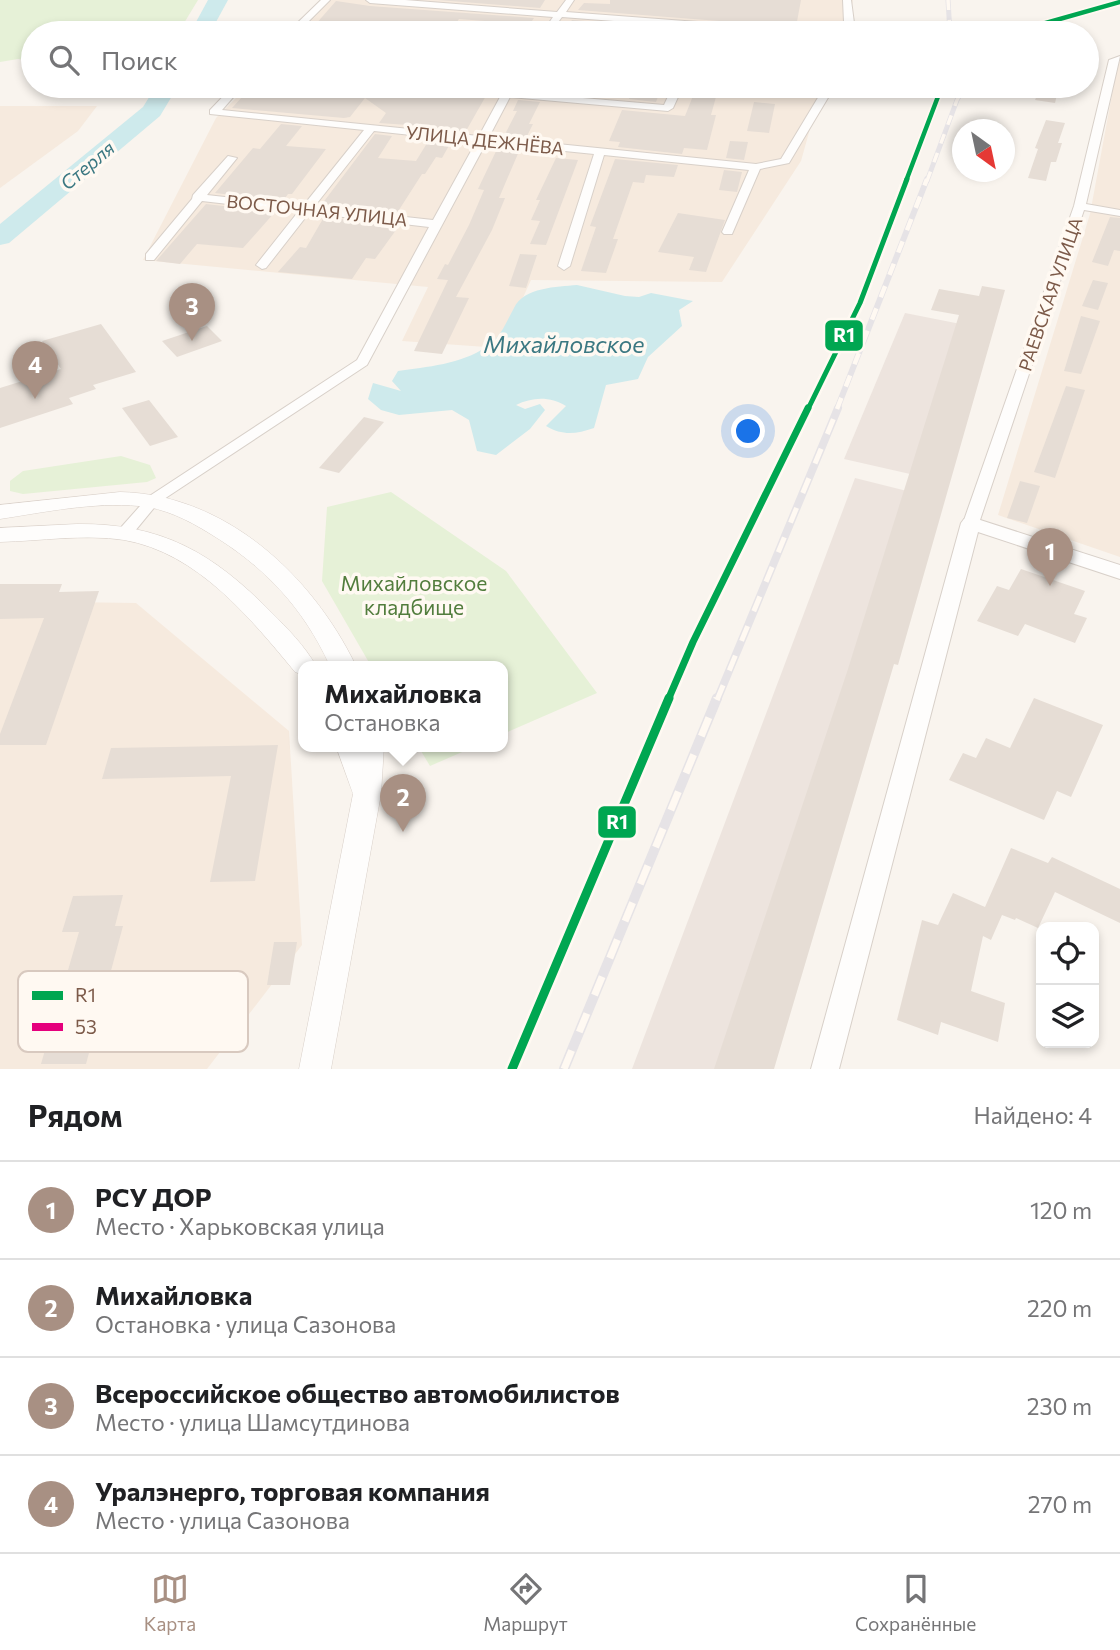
<!DOCTYPE html>
<html lang="ru">
<meta charset="utf-8">
<style>
body{margin:0;font-family:Commissioner,sans-serif;background:#f2f2f2;color:#202124}
.controls{position:absolute;right:21px;bottom:21px;display:grid;overflow:hidden;border-radius:14px;box-shadow:0 4px 10px #0003}
.controls button{width:63px;height:63px;display:grid;place-items:center;padding:0;border:0;border-bottom:2px solid #e0e0e0;background:#fff;color:#202124;font:35px sans-serif}
.compass{position:absolute;left:952px;top:119px;width:63px;height:63px;border-radius:50%;background:#fff;box-shadow:0 4px 10px #0003;rotate:147deg}
.you{position:absolute;left:749px;top:432px;width:24px;height:24px;margin:-18px;border:5px solid #fff;border-radius:50%;background:#1a73e8;box-shadow:0 0 0 10px #1a73e833}
.badge{display:grid;place-items:center;width:46px;height:46px;border-radius:50%;background:#a89083;color:#fff;font-size:23px;font-weight:700}
.pin{position:absolute;translate:-50% -58px;filter:drop-shadow(0 2px 4px #0008)}
.pin::after{content:'';position:absolute;top:37px;width:24px;height:21px;background:inherit;clip-path:polygon(0 0,100% 0,50% 100%)}
.popup{position:absolute;left:298px;top:661px;width:210px;height:91px;box-sizing:border-box;display:grid;place-content:center;border-radius:14px;background:#fff;filter:drop-shadow(0 2px 5px #0005);font-size:23px;white-space:nowrap;color:#757577}
.popup b{font-size:26px;color:#202124}
.popup::after{content:'';position:absolute;left:50%;top:100%;margin-left:-14px;border:14px solid transparent;border-top-color:#fff}
.list{margin:0;padding:0;list-style:none}
h2{display:flex;justify-content:space-between;align-items:center;height:91px;margin:0;padding:0 28px;font-size:30px}
h2 small{font-size:23px;font-weight:400;color:#757577}
.list li{display:grid;grid-template-columns:46px 1fr auto;gap:21px;align-items:center;box-sizing:border-box;height:98px;padding:0 28px;border-top:2px solid #e0e0e0}
.list b{display:block;font-size:26px;white-space:nowrap}
.list p{margin:0;font-size:23px;white-space:nowrap;color:#757577}
.list em{font-size:23px;font-style:normal;color:#757577}
.icon{flex:none;width:38px;height:38px;fill:none;stroke:currentColor;stroke-width:2;stroke-linecap:round;stroke-linejoin:round}
.map{position:relative;flex:none;width:1120px;height:1069px;overflow:hidden}
.search{position:absolute;background:#fff;box-shadow:0 4px 10px #0003;left:21px;right:21px;top:21px;height:77px;display:flex;align-items:center;gap:18px;box-sizing:border-box;padding:0 24px;border-radius:38px;color:#757577;font-size:26px}
.sheet{height:483px;background:#fff}
nav{display:flex;justify-content:space-around;align-items:center;box-sizing:border-box;height:98px;border-top:2px solid #e0e0e0;background:#fff;font-size:19px;color:#757577}
nav a{display:grid;justify-items:center;gap:4px}
nav .on{color:#a89083}
.map>svg:first-child{display:block}
.residential{fill:#f6eade}
.industrial{fill:#ede4de}
.green{fill:#e6f1d7}
.water{fill:#ceeaec}
.lines{fill:none;stroke-linecap:round;stroke-linejoin:round}
.river{fill:#ceeaec;fill-rule:evenodd}
.building{fill:#e6ddd5}
.minor-casing{stroke:#d8d0c9;stroke-width:2}
.tertiary-casing{stroke:#d8d0c9;stroke-width:2}
.secondary-casing{stroke:#d9d0c9;stroke-width:1}
.minor{fill:#fefdfc;fill-rule:evenodd}
.tertiary{fill:#fefdfc;fill-rule:evenodd}
.secondary{fill:#fefdfc;fill-rule:evenodd}
.rail-far3-casing{stroke:#e6e3e6;stroke-width:5}
.rail-far2-casing{stroke:#e6e3e6;stroke-width:6}
.rail-far1-casing{stroke:#e6e3e6;stroke-width:8}
.rail-casing{stroke:#e6e3e6;stroke-width:10}
.rail-far3{stroke:#fff9f2;stroke-width:3.5;stroke-dasharray:10;stroke-linecap:butt}
.rail-far2{stroke:#fff9f2;stroke-width:4.5;stroke-dasharray:12;stroke-linecap:butt}
.rail-far1{stroke:#fff9f2;stroke-width:5;stroke-dasharray:16;stroke-linecap:butt}
.rail{stroke:#fff9f2;stroke-width:7;stroke-dasharray:20;stroke-linecap:butt}
.rail-1-far3-casing{stroke:#fff9f2;stroke-width:8}
.rail-1-far2-casing{stroke:#fff9f2;stroke-width:10}
.rail-1-far1-casing{stroke:#fff9f2;stroke-width:12}
.rail-1-casing{stroke:#fff9f2;stroke-width:14}
.rail-1-far3{stroke:#00a651;stroke-width:4.5}
.rail-1-far2{stroke:#00a651;stroke-width:5}
.rail-1-far1{stroke:#00a651;stroke-width:7}
.rail-1{stroke:#00a651;stroke-width:9}
.labels{text-anchor:middle;dominant-baseline:central;stroke-width:7;stroke-linejoin:round;paint-order:stroke}
.far-street-label{font-size:18px;fill:#7c5a49;stroke:#fff9f2}
.far-water-label{font-size:19px;font-style:italic;fill:#3b7882;stroke:#fff9f2}
.park-label{font-size:21px;fill:#527d3d;stroke:#fff9f2}
.water-label{font-size:23px;font-style:italic;fill:#3b7882;stroke:#fff9f2}
.key{fill:#fff9f2;stroke:#d8c9bf;stroke-width:2}
.key-label{font-size:19px;fill:#7c5a49}
.line-badge{stroke:#fff9f2;stroke-width:2.5}
.badge-label{font-size:19px;text-anchor:middle;font-weight:bold;fill:#fff}
</style>
<div class="map">
<svg width="1120" height="1069" viewBox="0 0 1120 1069">
<rect width="100%" height="100%" fill="#f9f4ee"/>
<g class="residential">
<polygon points="331,0 853,0 848,25 842,33 299,33"/>
<polygon points="1118,62 1120,62 1120,557 998,515 1090,214"/>
<polygon points="248,86 822,86 801,161 722,282 531,280 500,348 402,341 428,287 143,260 216,118"/>
<polygon points="0,106 97,106 78,131 0,188"/>
<polygon points="0,601 136,603 289,731 302,945 207,1069 0,1069"/>
</g>
<g class="industrial">
<polygon points="905,313 991,330 941,481 844,459"/>
<polygon points="855,478 943,500 767,1069 632,1069"/>
</g>
<g class="green">
<polygon points="0,0 198,0 178,33 33,33 33,61 18,59 0,62"/>
<polygon points="121,456 150,465 156,478 147,482 23,494 10,491 10,481 23,471"/>
<polygon points="391,492 506,571 597,693 503,734 503,666 371,666 322,581 327,507"/>
<polygon points="418,746 476,746 430,766"/>
</g>
<path class="water" d="M577 285 625 296 639 297 651 293 693 301 679 310 682 326 648 357 638 379 606 385 594 428C576 434 563 436 546 426L566 406C550 396 532 397 516 405L525 409 540 404 545 410 530 429 496 455 477 451 469 420 452 410 399 415 381 410 368 399 373 383 401 391 392 381 398 371C426 367 462 364 486 347 502 336 505 324 514 308 524 287 557 287 577 285Z"/>
<g class="lines">
<g class="river">
<polygon points="208,0 228,0 210,33 190,33"/>
<polygon points="156,86 178,86 160,116 9,243 0,245 0,224 143,107"/>
</g>
</g>
<g class="building">
<polygon points="438,0 545,0 540,8"/>
<polygon points="610,0 801,0 796,27 578,10 584,3 610,4"/>
<polygon points="336,1 370,6 534,18 524,33 504,33 510,23 459,19 449,33 399,33 315,25"/>
<polygon points="572,20 741,33 629,33 587,30 585,33 563,33"/>
<polygon points="252,86 364,86 362,88 417,92 421,86 469,90 472,86 491,87 466,131 457,131 436,129 437,127 379,123 386,113 365,98 350,117 344,118 232,108"/>
<polygon points="640,86 662,86 656,102 629,99 632,91 638,92"/>
<polygon points="697,86 719,86 711,115 716,115 707,150 684,148 682,154 618,147 620,142 609,141 622,110 685,116"/>
<polygon points="1041,86 1059,86 1055,103 1035,100"/>
<polygon points="518,100 540,102 529,124 533,124 526,138 504,136 517,111 513,111"/>
<polygon points="754,102 775,104 769,133 747,131"/>
<polygon points="1046,120 1065,123 1058,143 1062,143 1056,162 1051,162 1046,181 1028,178 1038,149 1035,148"/>
<polygon points="281,124 302,126 286,146 326,149 292,194 288,194 283,201 215,193 253,148 260,149"/>
<polygon points="375,134 392,136 378,158 416,161 429,140 451,142 442,158 436,157 425,174 422,174 397,213 322,204"/>
<polygon points="730,141 748,142 744,160 726,158"/>
<polygon points="498,147 520,149 499,198 505,198 492,230 456,297 469,298 442,354 414,351 448,280 437,279 445,264 448,265 469,225 484,190 478,189"/>
<polygon points="556,158 578,160 546,245 530,244 540,221 531,220 540,200 536,200"/>
<polygon points="615,159 678,165 674,177 646,175 644,183 633,182 613,239 618,239 606,273 581,271 596,227 590,226"/>
<polygon points="724,170 742,172 737,192 719,190"/>
<polygon points="206,204 275,212 243,248 197,244 180,264 156,261"/>
<polygon points="678,213 725,220 706,272 689,270 694,257 658,252"/>
<polygon points="324,217 390,225 389,228 396,230 375,259 366,258 352,279 278,272 300,247 306,248"/>
<polygon points="1110,217 1120,218 1120,251 1114,250 1108,266 1092,262"/>
<polygon points="520,254 537,255 526,288 509,286"/>
<polygon points="1093,280 1108,283 1098,310 1082,306"/>
<polygon points="982,286 1005,290 898,665 894,664 774,1069 714,1069 847,672 959,315 931,310 939,289 979,296"/>
<polygon points="1081,316 1100,321 1081,374 1064,371"/>
<polygon points="101,324 136,372 93,385 96,389 69,398 73,404 0,428 0,388 61,369 42,341"/>
<polygon points="207,326 222,341 177,357 162,341"/>
<polygon points="1066,386 1085,390 1055,478 1034,472"/>
<polygon points="149,400 178,437 150,446 122,408"/>
<polygon points="364,417 384,422 339,473 319,468"/>
<polygon points="1020,481 1040,486 1027,523 1007,518"/>
<polygon points="1021,569 1085,591 1074,614 1087,618 1075,643 1025,624 1018,636 977,621 997,586 1009,590"/>
<polygon points="0,584 62,584 59,592 99,591 46,745 0,745 0,734 44,618 0,619"/>
<polygon points="1034,698 1103,725 1071,797 1057,791 1044,820 949,780 963,753 976,758 986,738 1010,748"/>
<polygon points="278,745 255,881 210,882 231,776 102,779 111,748"/>
<polygon points="1011,848 1048,863 1052,857 1120,889 1120,923 1055,892 1038,928 1016,918 1015,920 1002,915 991,940 983,936 971,991 1005,1003 998,1042 941,1022 938,1035 897,1020 922,920 938,925 953,893 985,907"/>
<polygon points="123,895 115,926 123,926 86,1064 41,1064 79,932 62,932 73,896"/>
<polygon points="274,942 297,942 290,985 267,985"/>
</g>
<g class="lines">
<defs>
<g id="minor">
<polygon points="321,0 330,0 301,29 327,30 331,33 287,33"/>
<polygon points="366,0 405,0 557,12 566,0 574,0 566,12 805,30 810,33 772,33 562,17 550,33 542,33 553,17 370,3"/>
<polygon points="843,0 851,0 854,23 837,33 827,33 844,22"/>
<polygon points="1120,56 1086,204 1120,210 1120,216 1084,210 979,523 977,527 965,527 963,523 1074,206 1109,60"/>
<path d="M233 86H243L222 110 479 136 506 86H516L513 92 664 105 673 86H683L673 108 668 111 510 97 489 137 756 164 781 159 825 86H835L789 163 760 169 732 234H724L722 232 749 170 604 155 570 266 564 270 558 266 594 154 486 143 367 365 158 503 130 537 124 538 116 533 148 497 357 360 429 227 309 213 266 268 262 269 256 265 298 212 202 201 154 260H146V254L192 199 193 195 228 156 237 158 207 195 303 206 364 130 210 114V110ZM374 131 476 142 433 220 314 207Z"/>
</g>
<polygon id="tertiary" points="971,517 1120,565 1120,579 978,532 839,1069 811,1069 961,523 964,519"/>
<g id="secondary">
<path d="M120 492C225 494 312 575 356 666H330C303 607 264 566 209 533 188 520 164 508 139 506 93 502 45 512 0 519V505Z"/>
<path d="M77 524C162 523 213 553 271 612 287 628 305 646 316 666H303V675L295 672C250 618 198 553 124 540 83 534 41 541 0 542V528Z"/>
<polygon points="336,746 384,746 381,794 331,1069 299,1069 353,794"/>
</g>
</defs>
<use href="#minor" class="minor-casing"/>
<use href="#tertiary" class="tertiary-casing"/>
<use href="#secondary" class="secondary-casing"/>
<use href="#minor" class="minor"/>
<use href="#tertiary" class="tertiary"/>
<use href="#secondary" class="secondary"/>
<defs>
<g id="rail-far3">
<polyline points="948,0 950,33"/>
<polyline points="1020,33 1028,28 1120,2"/>
<polyline points="906,181 942,86"/>
<polyline points="927,181 957,100 965,86"/>
</g>
<g id="rail-far2">
<polyline points="808,409 860,303 907,179"/>
<polyline points="837,409 927,179"/>
</g>
<g id="rail-far1">
<polyline points="668,700 693,642 808,408"/>
<polyline points="717,700 838,408"/>
</g>
<g id="rail">
<polyline points="512,1069 669,698"/>
<polyline points="564,1069 717,698"/>
</g>
</defs>
<use href="#rail-far3" class="rail-far3-casing"/>
<use href="#rail-far2" class="rail-far2-casing"/>
<use href="#rail-far1" class="rail-far1-casing"/>
<use href="#rail" class="rail-casing"/>
<use href="#rail-far3" class="rail-far3"/>
<use href="#rail-far2" class="rail-far2"/>
<use href="#rail-far1" class="rail-far1"/>
<use href="#rail" class="rail"/>
<defs>
<g id="rail-1-far3">
<polyline points="1020,33 1028,28 1120,2"/>
<polyline points="906,181 942,86"/>
</g>
<polyline id="rail-1-far2" points="808,409 860,303 907,179"/>
<polyline id="rail-1-far1" points="668,700 693,642 808,408"/>
<polyline id="rail-1" points="512,1069 669,698"/>
</defs>
<use href="#rail-1-far3" class="rail-1-far3-casing"/>
<use href="#rail-1-far2" class="rail-1-far2-casing"/>
<use href="#rail-1-far1" class="rail-1-far1-casing"/>
<use href="#rail-1" class="rail-1-casing"/>
<use href="#rail-1-far3" class="rail-1-far3"/>
<use href="#rail-1-far2" class="rail-1-far2"/>
<use href="#rail-1-far1" class="rail-1-far1"/>
<use href="#rail-1" class="rail-1"/>
</g>
<g class="labels">
<g class="far-street-label">
<text transform="translate(485 140) rotate(6)">УЛИЦА ДЕЖНЁВА</text>
<text transform="translate(317 210) rotate(6)">ВОСТОЧНАЯ УЛИЦА</text>
<text transform="translate(1050 294) rotate(-71)">РАЕВСКАЯ УЛИЦА</text>
</g>
<g class="far-water-label">
<text transform="translate(87 165) rotate(-40)">Стерля</text>
</g>
<g class="park-label">
<text x="414" y="582">Михайловское<tspan x="414" dy="24">кладбище</tspan></text>
</g>
<g class="water-label">
<text x="564" y="344">Михайловское</text>
</g>
</g>
<rect x="18" y="971" width="230" height="81" rx="10" class="key"/>
<rect x="32" y="991" width="31" height="9" fill="#00a651"/>
<rect x="32" y="1023" width="31" height="8" fill="#e5007d"/>
<g class="key-label">
<text x="75" y="1002">R1</text>
<text x="75" y="1034">53</text>
</g>
<g class="line-badge">
<rect x="824" y="319" width="40" height="33" rx="7" fill="#00a651"/>
<rect x="597" y="805" width="40" height="34" rx="7" fill="#00a651"/>
</g>
<g class="badge-label">
<text x="844" y="342">R1</text>
<text x="617" y="829">R1</text>
</g>
</svg>
<div class="controls">
<button><svg class="icon" aria-label="locate" viewBox="0 0 24 24"><circle cx="12" cy="12" r="6"/><path d="M12 2v4M12 18v4M2 12h4M18 12h4"/></svg></button>
<button><svg class="icon" aria-label="layers" viewBox="0 0 24 24"><path d="M12 4l9 5-9 5-9-5zM3 14l9 5 9-5"/></svg></button>
</div>
<svg class="compass" viewBox="-18 -18 36 36"><path d="M0-13l5 13h-10z" fill="#e53935"/><path d="M0 13l5-13h-10z" fill="#757577"/></svg>
<div class="you"></div>
<div class="pin badge" style="left:1050px;top:586px">1</div>
<div class="pin badge" style="left:403px;top:832px">2</div>
<div class="popup"><b>Михайловка</b>Остановка</div>
<div class="pin badge" style="left:192px;top:341px">3</div>
<div class="pin badge" style="left:35px;top:399px">4</div>
<div class="search"><svg class="icon" aria-label="search" viewBox="0 0 24 24"><circle cx="10" cy="10" r="6"/><path d="M15 15l6 6"/></svg>Поиск</div>
</div>
<section class="sheet">
<h2>Рядом<small>Найдено: 4</small></h2>
<ul class="list">
<li><span class="badge">1</span><div><b>РСУ ДОР</b><p>Место · Харьковская улица</p></div><em>120 m</em></li>
<li><span class="badge">2</span><div><b>Михайловка</b><p>Остановка · улица Сазонова</p></div><em>220 m</em></li>
<li><span class="badge">3</span><div><b>Всероссийское общество автомобилистов</b><p>Место · улица Шамсутдинова</p></div><em>230 m</em></li>
<li><span class="badge">4</span><div><b>Уралэнерго, торговая компания</b><p>Место · улица Сазонова</p></div><em>270 m</em></li>
</ul>
</section>
<nav>
<a class="on"><svg class="icon" aria-label="map" viewBox="0 0 24 24"><path d="M3 6l6-2 6 2 6-2v14l-6 2-6-2-6 2zM9 4v14M15 6v14"/></svg>Карта</a>
<a><svg class="icon" aria-label="directions" viewBox="0 0 24 24"><path d="M12 3l9 9-9 9-9-9zM9 14v-3h6M13 9l2 2-2 2"/></svg>Маршрут</a>
<a><svg class="icon" aria-label="saved" viewBox="0 0 24 24"><path d="M7 4h10v16l-5-4-5 4z"/></svg>Сохранённые</a>
</nav>
